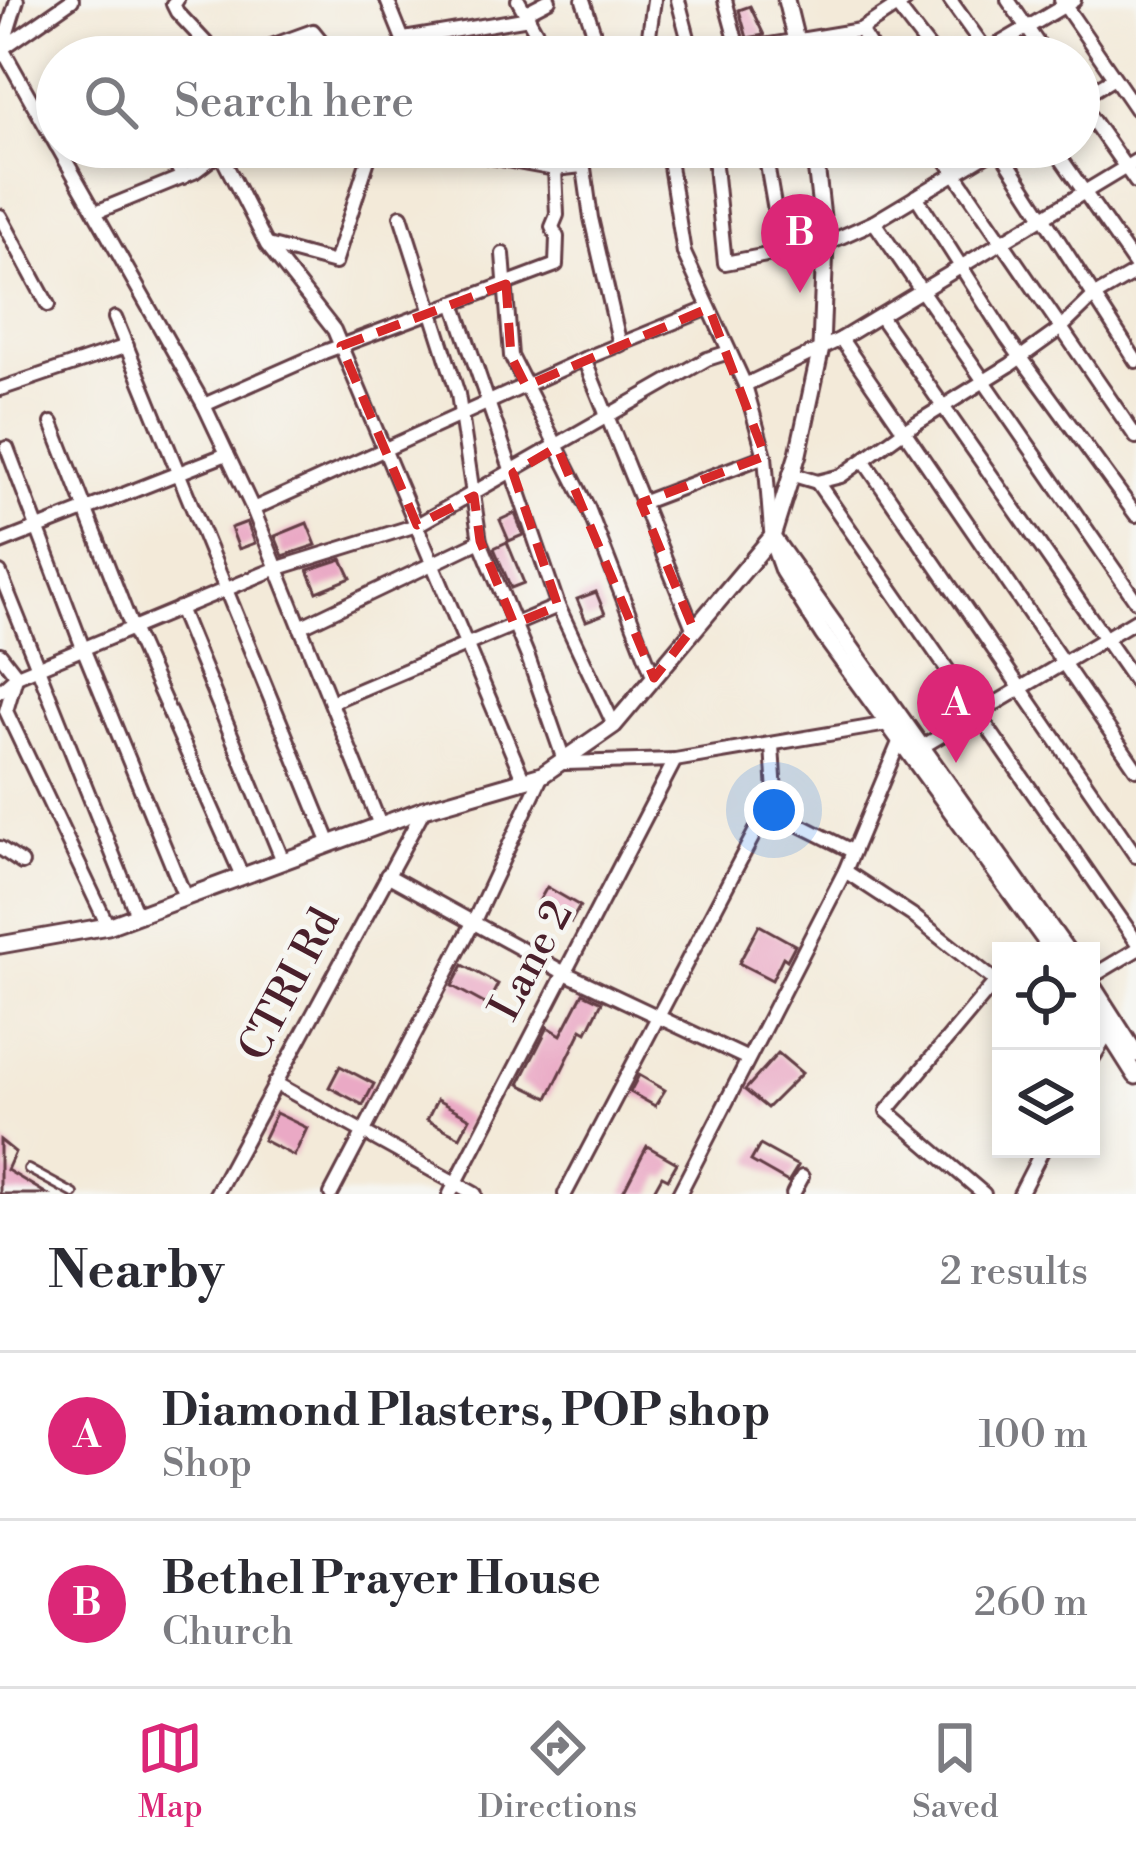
<!DOCTYPE html>
<style>
body{margin:0;font-family:"Libre Bodoni",serif;background:#f2f2f3;color:#2b2b33}
.controls{position:absolute;right:36px;bottom:36px;display:grid;overflow:hidden;border-radius:0px;box-shadow:0 6px 18px #0003}
.controls button{width:108px;height:108px;display:grid;place-items:center;padding:0;border:0;border-bottom:3px solid #e1e1e2;background:#fff;color:#2b2b33;font:60px sans-serif}
.you{position:absolute;left:774px;top:810px;width:42px;height:42px;margin:-30px;border:9px solid #fff;border-radius:50%;background:#1a73e8;box-shadow:0 0 0 18px #1a73e833}
.badge{display:grid;place-items:center;width:78px;height:78px;border-radius:50%;background:#db2777;color:#fff;font-size:39px;font-weight:700}
.pin{position:absolute;translate:-50% -99px;filter:drop-shadow(0 3px 6px #0008)}
.pin::after{content:'';position:absolute;top:63px;width:42px;height:36px;background:inherit;clip-path:polygon(0 0,100% 0,50% 100%)}
.list{margin:0;padding:0;list-style:none}
h2{display:flex;justify-content:space-between;align-items:center;height:156px;margin:0;padding:0 48px;font-size:51px}
h2 small{font-size:39px;font-weight:400;color:#7c7c81}
.list li{display:grid;grid-template-columns:78px 1fr auto;gap:36px;align-items:center;box-sizing:border-box;height:168px;padding:0 48px;border-top:3px solid #e1e1e2}
.list b{display:block;font-size:45px;white-space:nowrap}
.list p{margin:0;font-size:39px;white-space:nowrap;color:#7c7c81}
.list em{font-size:39px;font-style:normal;color:#7c7c81}
.icon{flex:none;width:66px;height:66px;fill:none;stroke:currentColor;stroke-width:2;stroke-linecap:round;stroke-linejoin:round}
.map{position:relative;flex:none;width:1136px;height:1194px;overflow:hidden}
.search{position:absolute;background:#fff;box-shadow:0 6px 18px #0003;left:36px;right:36px;top:36px;height:132px;display:flex;align-items:center;gap:30px;box-sizing:border-box;padding:0 42px;border-radius:66px;color:#7c7c81;font-size:45px}
.sheet{height:492px;background:#fff}
nav{display:flex;justify-content:space-around;align-items:center;box-sizing:border-box;height:168px;border-top:3px solid #e1e1e2;background:#fff;font-size:33px;color:#7c7c81}
nav a{display:grid;justify-items:center;gap:6px}
nav .on{color:#db2777}
.map>svg:first-child{display:block}
.building{fill:#eaa9c5}
.lines{fill:none;stroke-linecap:round;stroke-linejoin:round}
.service-casing{stroke:#633d45;stroke-width:12}
.minor-casing{stroke:#633d45;stroke-width:18}
.tertiary-casing{stroke:#633d45;stroke-width:21}
.service{stroke:#fff;stroke-width:6}
.minor{stroke:#fff;stroke-width:12}
.tertiary{stroke:#fff;stroke-width:15}
.marked{fill:none;stroke:#d62828;stroke-width:9;stroke-dasharray:24 15;stroke-linejoin:round}
.labels{text-anchor:middle;dominant-baseline:central;stroke-width:9;stroke-linejoin:round;paint-order:stroke}
.street-label{font-size:42px;fill:#4a1f2b;stroke:#f6f6f2}
</style>
<div class="map">
<svg width="1136" height="1194" viewBox="0 0 1136 1194">
<rect width="100%" height="100%" fill="#f6f6f2"/>
<filter id="ink" filterUnits="userSpaceOnUse"><feTurbulence type="fractalNoise" baseFrequency=".00833" numOctaves="2"/><feDisplacementMap in="SourceGraphic" scale="24" xChannelSelector="R" yChannelSelector="G"/><feConvolveMatrix kernelMatrix="1 2 1 2 8 2 1 2 1" color-interpolation-filters="sRGB"/></filter>
<filter id="wash" filterUnits="userSpaceOnUse"><feTurbulence type="fractalNoise" baseFrequency=".004" numOctaves="4" result="noise"/><feDisplacementMap in="SourceGraphic" scale="48" xChannelSelector="R" yChannelSelector="G"/><feGaussianBlur stdDeviation="2.7" result="paint"/><feColorMatrix in="noise" values="0 0 0 0 0 0 0 0 0 0 0 0 0 0 0 0 0 1.4 0 .05"/><feComposite in="paint" operator="in"/></filter>
<g filter="url(#wash)">
<rect width="100%" height="100%" fill="#f3ead9"/>
<g id="blocks">
<g class="building">
<polygon points="750,6 764,35 747,38 739,10"/>
<polygon points="515,513 523,535 509,541 500,520"/>
<polygon points="247,522 255,543 239,549 231,528"/>
<polygon points="307,523 316,545 283,556 275,536"/>
<polygon points="507,542 524,583 511,588 494,548"/>
<polygon points="342,559 351,578 317,592 308,570"/>
<polygon points="596,592 605,614 586,621 577,599"/>
<polygon points="547,887 580,906 571,922 538,903"/>
<polygon points="759,925 795,945 787,960 783,957 772,980 739,963"/>
<polygon points="463,965 498,984 487,1005 452,986"/>
<polygon points="583,993 602,1002 587,1032 582,1029 548,1098 519,1084 548,1027 561,1035"/>
<polygon points="778,1053 802,1073 767,1108 745,1090"/>
<polygon points="340,1066 374,1084 363,1105 329,1087"/>
<polygon points="639,1075 665,1090 655,1106 630,1092"/>
<polygon points="437,1100 470,1118 460,1137 427,1120"/>
<polygon points="276,1113 307,1128 294,1156 263,1140"/>
<polygon points="0,1140 15,1152 7,1170 47,1194 0,1194"/>
<polygon points="760,1145 798,1166 788,1182 751,1161"/>
<polygon points="647,1146 677,1163 668,1179 662,1176 652,1194 622,1194"/>
</g>
</g>
</g>
<g filter="url(#ink)">
<use href="#blocks" fill-opacity="0" stroke="#633d45" stroke-width="3"/>
<g class="lines">
<defs>
<polyline id="service" points="28,1169 74,1194"/>
<g id="minor">
<polyline points="177,0 173,4 177,12 219,57"/>
<polyline points="387,0 410,57"/>
<polyline points="518,0 550,57"/>
<polyline points="583,0 602,57"/>
<polyline points="678,0 693,57"/>
<polyline points="725,0 739,51"/>
<polyline points="892,0 936,57"/>
<polyline points="950,0 990,56"/>
<polyline points="1008,0 1047,57"/>
<polyline points="1061,0 1136,109"/>
<polyline points="526,12 549,0"/>
<polyline points="860,30 906,0"/>
<polyline points="404,39 529,18"/>
<polyline points="0,45 57,146"/>
<polyline points="2,49 17,0"/>
<polyline points="0,50 72,0"/>
<polyline points="241,57 313,31 334,57"/>
<polyline points="646,57 654,0"/>
<polyline points="696,57 860,30 877,57"/>
<polyline points="977,57 1074,0"/>
<polyline points="1079,99 1114,78"/>
<polyline points="1079,101 1136,182"/>
<polyline points="58,147 204,405 253,509 380,825"/>
<polyline points="166,147 183,177"/>
<polyline points="581,147 591,218 620,345"/>
<polyline points="667,147 684,253 745,385 841,339 1136,161"/>
<polyline points="713,147 725,263 825,244 874,222 999,147"/>
<polyline points="764,147 782,251"/>
<polyline points="937,147 1136,437"/>
<polyline points="998,147 1136,361"/>
<polyline points="1053,147 1136,266"/>
<polyline points="453,150 555,169 582,166"/>
<polyline points="220,153 267,245 334,330 524,781"/>
<polyline points="916,196 1006,337 1136,515"/>
<polyline points="96,212 194,172 227,147"/>
<polyline points="0,216 48,305"/>
<polyline points="401,216 458,394 480,541 528,657 565,763 675,760 888,724"/>
<polyline points="874,222 1136,601"/>
<polyline points="268,245 335,263 372,147"/>
<polyline points="503,254 511,356 588,508 654,678"/>
<polyline points="880,316 1136,683"/>
<polyline points="115,318 330,844"/>
<polyline points="841,339 1136,769"/>
<polyline points="584,359 693,628"/>
<polyline points="745,385 765,456 771,531"/>
<polyline points="0,389 127,346"/>
<polyline points="204,405 324,352 556,265 557,237 552,227 557,215 555,169"/>
<polyline points="52,423 132,628 242,876"/>
<polyline points="7,448 83,648 185,897"/>
<polyline points="864,461 1136,856"/>
<polyline points="790,474 817,482 841,476 902,432 1010,365 1060,329 1093,297 1136,272"/>
<polyline points="817,482 1136,941"/>
<polyline points="641,503 765,456"/>
<polyline points="253,509 584,359 709,308"/>
<polyline points="0,543 227,454"/>
<polyline points="0,573 137,915"/>
<polyline points="558,606 614,725"/>
<polyline points="179,608 283,861"/>
<polyline points="300,627 480,541"/>
<polyline points="0,654 17,676"/>
<polyline points="16,677 6,711 108,926"/>
<polyline points="0,691 17,676 275,569 417,525 707,359 729,352"/>
<polyline points="331,702 558,606 454,303"/>
<polyline points="920,748 1136,620"/>
<polyline points="768,809 852,851"/>
<polyline points="0,848 22,863"/>
<polyline points="845,871 912,915 999,984"/>
<polyline points="387,875 563,972 746,1058"/>
<polyline points="1091,977 1136,950"/>
<polyline points="1091,1061 1109,1032"/>
<polyline points="275,1083 475,1194"/>
<polyline points="216,1194 424,809"/>
<polyline points="331,1194 474,921 542,775"/>
<polyline points="450,1194 675,760"/>
<polyline points="565,1194 775,794 772,745"/>
<polyline points="679,1194 845,871 900,740"/>
<polyline points="793,1194 802,1177"/>
<polyline points="984,1194 887,1111 1001,975"/>
<polyline points="1020,1194 1043,1149"/>
</g>
<g id="tertiary">
<polyline points="786,0 800,57"/>
<polyline points="772,537 1067,951"/>
<polyline points="774,546 783,571 823,634 1053,951"/>
<polyline points="0,945 108,926 424,809 542,775 614,725 772,537 798,454 821,348 825,244 814,147"/>
<polyline points="1091,984 1136,1054"/>
<polyline points="1091,1005 1136,1076"/>
</g>
</defs>
<use href="#service" class="service-casing"/>
<use href="#minor" class="minor-casing"/>
<use href="#tertiary" class="tertiary-casing"/>
<use href="#service" class="service"/>
<use href="#minor" class="minor"/>
<use href="#tertiary" class="tertiary"/>
</g>
</g>
<path class="marked" d="M506 284 511 356 526 386 709 308 765 456 641 503 693 628 654 678 557 447 513 473 558 606 514 624 480 541 474 496 417 525 341 346Z"/>
<g class="labels">
<g class="street-label">
<text transform="translate(532 961) rotate(-62)">Lane 2</text>
<text transform="translate(290 985) rotate(-62)">CTRI Rd</text>
</g>
</g>
</svg>
<div class="controls">
<button><svg class="icon" aria-label="locate" viewBox="0 0 24 24"><circle cx="12" cy="12" r="6"/><path d="M12 2v4M12 18v4M2 12h4M18 12h4"/></svg></button>
<button><svg class="icon" aria-label="layers" viewBox="0 0 24 24"><path d="M12 4l9 5-9 5-9-5zM3 14l9 5 9-5"/></svg></button>
</div>
<div class="you"></div>
<div class="pin badge" style="left:956px;top:763px">A</div>
<div class="pin badge" style="left:800px;top:293px">B</div>
<div class="search"><svg class="icon" aria-label="search" viewBox="0 0 24 24"><circle cx="10" cy="10" r="6"/><path d="M15 15l6 6"/></svg>Search here</div>
</div>
<section class="sheet">
<h2>Nearby<small>2 results</small></h2>
<ul class="list">
<li><span class="badge">A</span><div><b>Diamond Plasters, POP shop</b><p>Shop</p></div><em>100 m</em></li>
<li><span class="badge">B</span><div><b>Bethel Prayer House</b><p>Church</p></div><em>260 m</em></li>
</ul>
</section>
<nav>
<a class="on"><svg class="icon" aria-label="map" viewBox="0 0 24 24"><path d="M3 6l6-2 6 2 6-2v14l-6 2-6-2-6 2zM9 4v14M15 6v14"/></svg>Map</a>
<a><svg class="icon" aria-label="directions" viewBox="0 0 24 24"><path d="M12 3l9 9-9 9-9-9zM9 14v-3h6M13 9l2 2-2 2"/></svg>Directions</a>
<a><svg class="icon" aria-label="saved" viewBox="0 0 24 24"><path d="M7 4h10v16l-5-4-5 4z"/></svg>Saved</a>
</nav>
